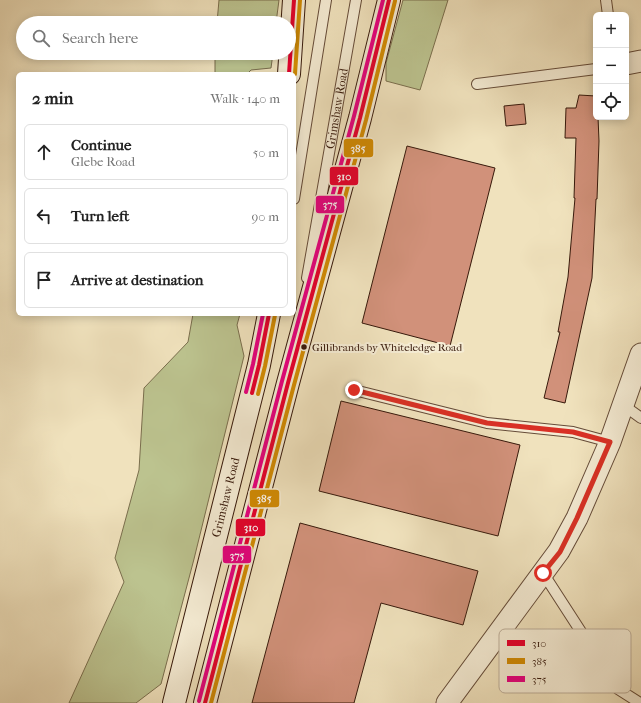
<!DOCTYPE html>
<meta charset="utf-8">
<style>
body{margin:0;font-family:"IM FELL French Canon",serif;background:#f2f2f2;color:#222}
.controls{position:absolute;right:12px;top:12px;display:grid;overflow:hidden;border-radius:6px;box-shadow:0 2px 10px #0003}
.controls button{width:36px;height:36px;display:grid;place-items:center;padding:0;border:0;border-bottom:1px solid #e0e0e0;background:#fff;color:#222;font:20px sans-serif}
.stop{position:absolute;width:12px;height:12px;margin:-9px;border:3px solid #d93025;border-radius:50%;background:#fff}
.stop.end{background:#d93025;border-color:#fff;box-shadow:0 1px 4px #0008}
.list{margin:0;padding:0;list-style:none}
h2{display:flex;justify-content:space-between;align-items:center;height:52px;margin:0;padding:0 16px;font-size:17px}
h2 small{font-size:13px;font-weight:400;color:#767676}
.list li{display:grid;grid-template-columns:26px 1fr auto;gap:12px;align-items:center;box-sizing:border-box;height:56px;margin:0 8px 8px;padding:0 8px;border:1px solid #e0e0e0;border-radius:6px}
.list b{display:block;font-size:15px;white-space:nowrap}
.list p{margin:0;font-size:13px;white-space:nowrap;color:#767676}
.list em{font-size:13px;font-style:normal;color:#767676}
.icon{flex:none;width:22px;height:22px;fill:none;stroke:currentColor;stroke-width:2;stroke-linecap:round;stroke-linejoin:round}
.map{position:relative;flex:none;width:641px;height:703px;overflow:hidden}
.search{position:absolute;background:#fff;box-shadow:0 2px 10px #0003;left:16px;top:16px;width:280px;height:44px;display:flex;align-items:center;gap:10px;box-sizing:border-box;padding:0 14px;border-radius:22px;color:#767676;font-size:15px}
.panel{position:absolute;background:#fff;box-shadow:0 2px 10px #0003;left:16px;top:72px;width:280px;height:244px;border-radius:6px}
.map>svg:first-child{display:block}
.green{fill:#bcc38f;stroke:#7a6e4d}
.building{fill:#d1917a;stroke:#37190b}
.lines{fill:none;stroke-linecap:round;stroke-linejoin:round}
.service-casing{stroke:#654b38;stroke-width:12}
.minor-casing{stroke:#654b38;stroke-width:23}
.secondary-casing{stroke:#37190b;stroke-width:24}
.service{stroke:#f5ecd4;stroke-width:10}
.minor{stroke:#f5ecd4;stroke-width:21}
.secondary{stroke:#f5ecd4;stroke-width:22}
.bus-1-casing{stroke:#f5ecd4;stroke-width:7}
.bus-2-casing{stroke:#f5ecd4;stroke-width:7}
.bus-3-casing{stroke:#f5ecd4;stroke-width:7}
.bus-1{stroke:#e4002b;stroke-width:4}
.bus-2{stroke:#d18a02;stroke-width:4}
.bus-3{stroke:#e5007d;stroke-width:4}
.route{stroke:#d93025;stroke-width:5}
.bus-dot{fill:#37190b;stroke:#f5ecd4;stroke-width:1.5}
.labels{text-anchor:middle;dominant-baseline:central;stroke-width:4;stroke-linejoin:round;paint-order:stroke}
.bus-label{font-size:11px;fill:#37190b;stroke:#f5ecd4;text-anchor:start}
.street-label{font-size:12px;fill:#37190b;stroke:#f5ecd4}
.key{fill:#f5ecd4;stroke:#bcad98;stroke-width:1}
.key-label{font-size:11px;fill:#37190b}
.line-badge{stroke:#f5ecd4;stroke-width:1.5}
.badge-label{font-size:11px;text-anchor:middle;font-weight:bold;fill:#fff}
</style>
<div class="map">
<svg width="641" height="703" viewBox="0 0 641 703">
<rect width="100%" height="100%" fill="#f0e2bd"/>
<filter id="stains"><feTurbulence type="fractalNoise" baseFrequency=".005" numOctaves="4"/><feColorMatrix values="0 0 0 0 .2 0 0 0 0 .09 0 0 0 0 .02 0 0 0 .5 -.17"/></filter>
<radialGradient id="worn" r=".72"><stop offset=".6" stop-color="#630" stop-opacity="0"/><stop offset="1" stop-color="#630" stop-opacity=".3"/></radialGradient>
<g class="green">
<polygon points="219,0 279,0 276,23 217,23"/>
<polygon points="403,0 448,0 420,90 386,81 386,63"/>
<polygon points="215,53 273,53 271,68 251,70 247,74 215,74"/>
<polygon points="193,314 240,314 237,325 244,356 194,559 161,684 136,703 69,703 124,582 115,558 139,470 144,388 188,342"/>
</g>
<g class="building">
<polygon points="579,95 596,96 596,117 598,117 599,141 597,199 596,199 592,278 565,403 544,398 560,332 558,332 568,277 575,198 574,198 576,138 565,138 566,108 576,108"/>
<polygon points="524,104 526,124 506,126 504,106"/>
<polygon points="407,146 495,168 450,346 362,323"/>
<polygon points="341,401 520,445 498,536 319,491"/>
<polygon points="300,523 478,571 463,625 381,603 354,703 252,703"/>
</g>
<g class="lines">
<defs>
<g id="service">
<polyline points="606,0 608,15"/>
<polyline points="477,84 596,69"/>
<polyline points="294,199 326,0"/>
<path id="s1" d="M307 278 356 0"/>
<polyline points="354,390 487,423 573,432 610,442"/>
<polyline points="623,405 641,418"/>
<polyline points="543,573 618,689 640,703"/>
</g>
<g id="minor">
<polyline points="626,64 641,61"/>
<polyline points="447,703 559,551 577,518 610,442 641,354"/>
</g>
<g id="secondary">
<polyline points="289,74 294,0"/>
<path id="s2" d="M174 703 259 365 269 314"/>
<polyline points="205,703 288,383 360,118 389,0"/>
</g>
</defs>
<use href="#service" class="service-casing"/>
<use href="#minor" class="minor-casing"/>
<use href="#secondary" class="secondary-casing"/>
<use href="#service" class="service"/>
<use href="#minor" class="minor"/>
<use href="#secondary" class="secondary"/>
<defs>
<g id="bus-1">
<polyline points="289,74 294,0"/>
<polyline points="252,393 259,365 269,314"/>
<polyline points="205,703 288,383 360,118 389,0"/>
</g>
<g id="bus-2">
<polyline points="295,74 300,0"/>
<polyline points="258,394 265,366 275,315"/>
<polyline points="211,703 294,385 366,120 395,1"/>
</g>
<g id="bus-3">
<polyline points="246,392 253,364 263,314"/>
<polyline points="199,701 282,381 354,116 383,0"/>
</g>
</defs>
<use href="#bus-1" class="bus-1-casing"/>
<use href="#bus-2" class="bus-2-casing"/>
<use href="#bus-3" class="bus-3-casing"/>
<use href="#bus-1" class="bus-1"/>
<use href="#bus-2" class="bus-2"/>
<use href="#bus-3" class="bus-3"/>
</g>
<g class="lines">
<polyline class="route" points="354,390 487,423 573,432 610,442 577,518 560,552 543,573"/>
</g>
<circle class="bus-dot" cx="304" cy="347" r="3.5"/>
<g class="labels">
<g class="bus-label">
<text x="312" y="347">Gillibrands by Whiteledge Road</text>
</g>
<g class="street-label">
<text stroke="none"><textPath href="#s1" startOffset="172">Grimshaw Road</textPath></text>
<text stroke="none"><textPath href="#s2" startOffset="212">Grimshaw Road</textPath></text>
</g>
</g>
<rect x="499" y="629" width="132" height="64" rx="6" class="key"/>
<rect x="507" y="640" width="18" height="6" fill="#e4002b"/>
<rect x="507" y="658" width="18" height="6" fill="#d18a02"/>
<rect x="507" y="676" width="18" height="6" fill="#e5007d"/>
<g class="key-label">
<text x="532" y="647">310</text>
<text x="532" y="665">385</text>
<text x="532" y="683">375</text>
</g>
<g class="line-badge">
<rect x="343" y="138" width="31" height="20" rx="4" fill="#d18a02"/>
<rect x="329" y="166" width="30" height="20" rx="4" fill="#e4002b"/>
<rect x="315" y="195" width="30" height="19" rx="4" fill="#e5007d"/>
<rect x="249" y="489" width="31" height="19" rx="4" fill="#d18a02"/>
<rect x="235" y="518" width="31" height="19" rx="4" fill="#e4002b"/>
<rect x="222" y="545" width="30" height="19" rx="4" fill="#e5007d"/>
</g>
<g class="badge-label">
<text x="358" y="152">385</text>
<text x="344" y="180">310</text>
<text x="330" y="208">375</text>
<text x="264" y="502">385</text>
<text x="251" y="531">310</text>
<text x="237" y="559">375</text>
</g>
<rect width="100%" height="100%" filter="url(#stains)"/>
<rect width="100%" height="100%" fill="url(#worn)"/>
</svg>
<div class="controls">
<button>+</button>
<button>−</button>
<button><svg class="icon" aria-label="locate" viewBox="0 0 24 24"><circle cx="12" cy="12" r="6"/><path d="M12 2v4M12 18v4M2 12h4M18 12h4"/></svg></button>
</div>
<div class="stop" style="left:543px;top:573px"></div>
<div class="stop end" style="left:354px;top:390px"></div>
<div class="search"><svg class="icon" aria-label="search" viewBox="0 0 24 24"><circle cx="10" cy="10" r="6"/><path d="M15 15l6 6"/></svg>Search here</div>
<section class="panel">
<h2>2 min<small>Walk · 140 m</small></h2>
<ul class="list">
<li><svg class="icon" aria-label="ahead" viewBox="0 0 24 24"><path d="M12 20V5M6 11l6-6 6 6"/></svg><div><b>Continue</b><p>Glebe Road</p></div><em>50 m</em></li>
<li><svg class="icon" aria-label="left" viewBox="0 0 24 24"><path d="M17 20v-9H6M10 6l-5 5 5 5"/></svg><div><b>Turn left</b></div><em>90 m</em></li>
<li><svg class="icon" aria-label="arrive" viewBox="0 0 24 24"><path d="M6 21V4h12l-3 4 3 4H6"/></svg><div><b>Arrive at destination</b></div></li>
</ul>
</section>
</div>
